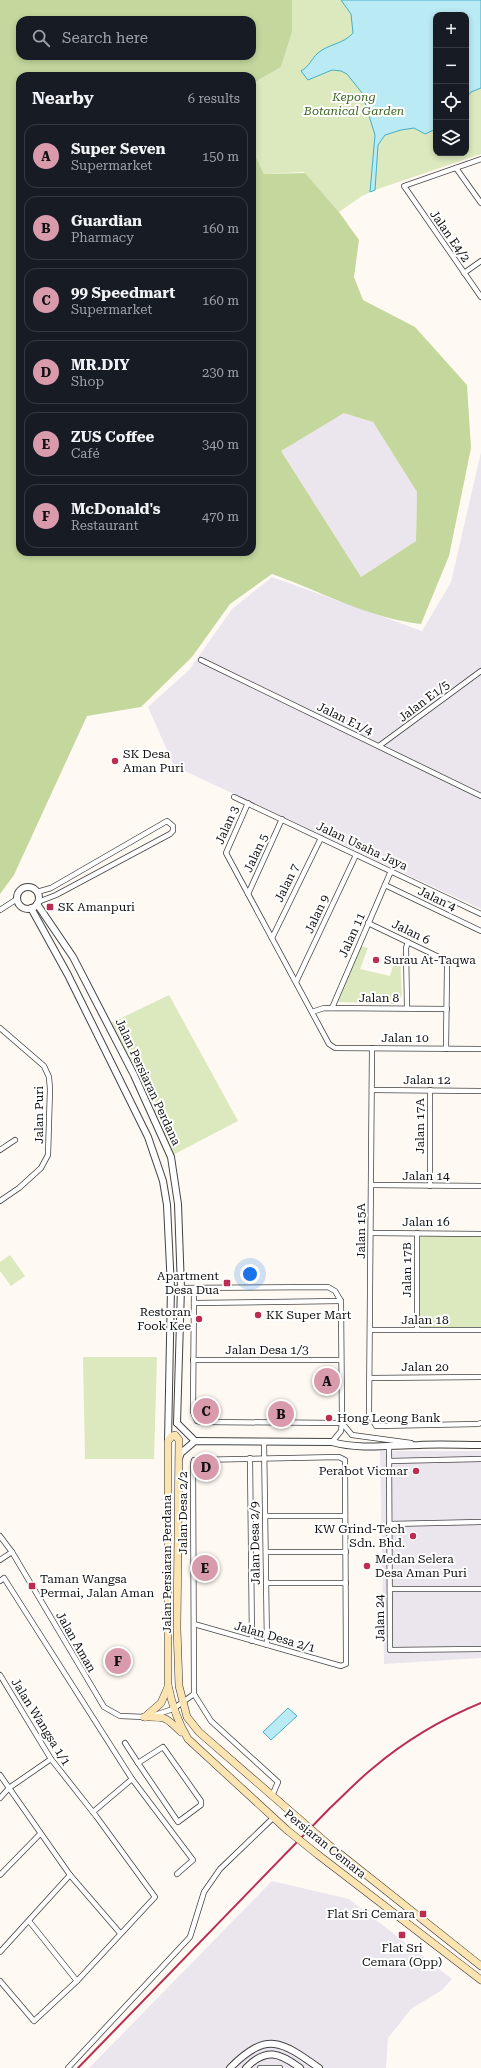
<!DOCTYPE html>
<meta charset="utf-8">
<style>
body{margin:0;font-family:"Roboto Serif",serif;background:#20242c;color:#f1f3f6}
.controls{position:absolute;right:12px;top:12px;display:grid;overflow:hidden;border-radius:8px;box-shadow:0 2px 6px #0003}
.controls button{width:36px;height:36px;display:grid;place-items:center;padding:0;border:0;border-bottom:1px solid #363941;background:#171b24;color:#f1f3f6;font:20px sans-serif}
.you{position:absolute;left:250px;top:1274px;width:14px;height:14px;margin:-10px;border:3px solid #fff;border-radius:50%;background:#1a73e8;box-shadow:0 0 0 6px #1a73e833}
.badge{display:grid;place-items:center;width:26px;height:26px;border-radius:50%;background:#d99aac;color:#111;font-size:13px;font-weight:700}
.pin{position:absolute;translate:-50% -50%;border:2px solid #fff;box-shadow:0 1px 4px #0006}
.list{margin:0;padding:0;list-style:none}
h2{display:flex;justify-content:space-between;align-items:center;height:52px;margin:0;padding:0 16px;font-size:17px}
h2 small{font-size:13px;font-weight:400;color:#9ea1a6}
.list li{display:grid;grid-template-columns:26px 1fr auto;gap:12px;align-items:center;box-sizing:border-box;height:64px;margin:0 8px 8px;padding:0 8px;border:1px solid #363941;border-radius:12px}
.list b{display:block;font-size:15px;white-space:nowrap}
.list p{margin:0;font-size:13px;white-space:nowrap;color:#9ea1a6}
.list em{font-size:13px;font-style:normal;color:#9ea1a6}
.icon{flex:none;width:22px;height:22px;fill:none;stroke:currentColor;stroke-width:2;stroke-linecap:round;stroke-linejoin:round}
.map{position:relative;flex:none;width:481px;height:2068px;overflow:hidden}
.search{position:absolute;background:#171b24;box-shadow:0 2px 6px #0003;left:16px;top:16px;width:240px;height:44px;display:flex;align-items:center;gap:10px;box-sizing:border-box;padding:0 14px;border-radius:12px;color:#9ea1a6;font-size:15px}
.panel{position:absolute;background:#171b24;box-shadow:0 2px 6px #0003;left:16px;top:72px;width:240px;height:484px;border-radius:12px}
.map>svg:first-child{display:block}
.industrial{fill:#ebe5ee}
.green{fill:#dce8bd;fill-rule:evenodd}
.forest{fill:#c4d89d;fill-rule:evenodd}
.water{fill:#baeaf4;stroke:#43afc8}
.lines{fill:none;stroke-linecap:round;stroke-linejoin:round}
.minor-casing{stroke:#434343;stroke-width:6}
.tertiary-casing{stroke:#434343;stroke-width:8}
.secondary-casing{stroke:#323232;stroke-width:8}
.minor{stroke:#fff;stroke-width:4.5}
.tertiary{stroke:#fff;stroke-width:6}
.secondary{stroke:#fbe4b1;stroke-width:7}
.rail{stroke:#bb2d51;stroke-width:2}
.secondary-bridge-casing{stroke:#323232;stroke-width:8;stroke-linecap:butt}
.secondary-bridge{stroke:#fbe4b1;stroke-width:7}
.poi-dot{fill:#bb2d51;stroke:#fff;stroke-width:1.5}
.labels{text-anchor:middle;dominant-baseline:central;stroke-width:4;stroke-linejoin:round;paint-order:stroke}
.park-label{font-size:12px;font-style:italic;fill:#3e6622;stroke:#fff}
.street-label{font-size:12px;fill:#101010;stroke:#fff}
.poi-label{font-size:12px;fill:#101010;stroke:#fff;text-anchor:start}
</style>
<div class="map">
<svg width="481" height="2068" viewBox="0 0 481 2068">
<rect width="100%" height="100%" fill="#fefaf3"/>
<g class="industrial">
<polygon points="344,412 373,422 417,492 416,541 361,577 281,451"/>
<polygon points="481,452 481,909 174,766 148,707 189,670 232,609 272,577 422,631 451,582"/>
<polygon points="380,1451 481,1451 481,1658 384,1664"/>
<polygon points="272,1881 349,1899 452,1979 442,1990 411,2009 388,2038 386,2068 89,2068"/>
</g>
<g class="green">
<path d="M292 0H481V154L375 190 362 196 339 212 304 172 264 174 252 149V84L281 67 292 32ZM436 15H466V153H436Z"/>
<polygon points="360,946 368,948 360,969 390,976 395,959 400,959 402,995 397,1004 338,1002"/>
<polygon points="169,995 238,1121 171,1156 109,1024"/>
<polygon points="417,1233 481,1234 481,1330 417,1330"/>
<polygon points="10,1255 25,1276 11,1286 0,1271 0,1262"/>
<polygon points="83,1357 157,1357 154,1459 85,1459"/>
</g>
<path class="forest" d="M0 0H292V32L281 67 252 84V76H20V552H252V149L264 174 305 173 339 212 359 240 354 277 363 300 415 327 467 385 471 448 449 556 421 624C368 618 322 592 272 574L230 604 192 657 141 707 87 716 14 875 0 894ZM20 20H252V56H20ZM344 413 373 422 417 492 416 541 361 577 281 451Z"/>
<g class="water">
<path d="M341 0H481V88L471 92 466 98V15H436V129L425 134 414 128 401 130 385 135 378 145 375 190 370 192 375 135 362 93 347 74 341 71 332 70 308 80 301 71C310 66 311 59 318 53 328 44 344 44 353 33L351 14Z"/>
<polygon points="288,1708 297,1716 271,1740 263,1732"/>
</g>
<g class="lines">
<defs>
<g id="minor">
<polyline points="481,159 404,186 481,297"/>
<polyline points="456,168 481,203"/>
<polyline points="464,273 481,261"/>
<polyline points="201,660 481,796"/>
<polyline points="379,746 481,671"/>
<polyline points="234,797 481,914"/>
<polyline points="248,803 226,853 329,1044 335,1048 481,1049"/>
<polyline points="385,885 481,931"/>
<polyline points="37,892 51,888 167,821 173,826 173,831 170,834 56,895 38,902"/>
<polyline points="248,894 282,819"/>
<polyline points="0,910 17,899"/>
<polyline points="368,923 445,960 447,967 446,1049"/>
<polyline points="272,938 321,838"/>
<polyline points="296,982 356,855"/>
<polyline points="332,1008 391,871"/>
<polyline points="407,1008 406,948 408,942"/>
<polyline points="312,1012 324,1008 447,1009"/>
<polyline points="0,1028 44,1066 49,1077 50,1089 48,1155 41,1168 19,1188 0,1201"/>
<polyline points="372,1048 369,1414 376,1426 478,1424 481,1423"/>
<polyline points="372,1090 481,1091"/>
<polyline points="0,1150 15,1140"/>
<polyline points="371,1185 481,1186"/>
<polyline points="430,1186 430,1090"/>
<polyline points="371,1233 481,1234"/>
<polyline points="171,1288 328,1287 335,1291 341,1301 342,1423 341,1431 332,1442"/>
<polyline points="194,1288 193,1412 197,1421 202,1422 342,1423"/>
<polyline points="194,1303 341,1301"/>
<polyline points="370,1330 481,1330"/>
<polyline points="417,1330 417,1233"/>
<polyline points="193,1360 341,1360"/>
<polyline points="370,1378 481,1377"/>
<polyline points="342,1423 352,1435 411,1443"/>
<polyline points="264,1441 267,1645"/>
<polyline points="389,1447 390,1650 481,1649"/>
<polyline points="250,1458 252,1641"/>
<polyline points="389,1461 481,1459"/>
<polyline points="265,1516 345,1516"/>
<polyline points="389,1524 481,1522"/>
<polyline points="0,1536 12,1552 104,1707 120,1716 145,1717"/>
<polyline points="266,1552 346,1552"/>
<polyline points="0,1560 12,1552"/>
<polyline points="0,1581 4,1578 132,1779 193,1860 177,1874"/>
<polyline points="266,1583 346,1583"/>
<polyline points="390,1589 481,1589"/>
<polyline points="194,1624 341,1666 346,1664 345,1460 339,1457 194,1460 193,1464 194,1694"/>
<polyline points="0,1675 51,1759 96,1816 155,1897 77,1981 34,2021 0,1981"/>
<polyline points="194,1694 211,1721 278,1782 272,1796"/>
<polyline points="155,1715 173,1709 194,1694"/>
<polyline points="125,1743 138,1763"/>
<polygon points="163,1747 201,1801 201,1805 178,1822 138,1763"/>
<polyline points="0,1775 70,1875 120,1933"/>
<polyline points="0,1798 9,1788 51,1759"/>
<polyline points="93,1812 132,1779"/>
<polyline points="0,1875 40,1834"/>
<polyline points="29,1921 77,1981"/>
<polyline points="0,1952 70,1875"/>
<polyline points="68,2068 190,1937 204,1892 220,1869 274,1817"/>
<polyline points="260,2068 280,2068"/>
</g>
<g id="tertiary">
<circle cx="28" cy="898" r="11"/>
<polyline points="37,904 73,957 134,1075 171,1157 178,1204 181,1288 177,1423"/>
<polyline points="31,908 68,975 148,1137 163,1181 167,1205 171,1288 168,1441"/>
<polyline points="177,1423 195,1441"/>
<path d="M179 1458 181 1453 195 1441 332 1442C360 1450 391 1445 419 1445 439 1444 460 1445 481 1445"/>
<path d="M230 2068C267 2031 281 2041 319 2068"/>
<path d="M246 2068C266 2047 280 2053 300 2068"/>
</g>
<g id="secondary">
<path d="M144 1717C166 1717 165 1716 181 1732"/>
<polyline points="145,1717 161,1703 168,1687"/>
<path d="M287 1830 188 1739C177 1721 172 1705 168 1685V1441L172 1436 175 1435 179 1440 177 1629 179 1686 187 1717 199 1732 298 1818"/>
<polyline points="330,1846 481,1966"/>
<polyline points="317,1854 481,1980"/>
</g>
</defs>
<use href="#minor" class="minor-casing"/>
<use href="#tertiary" class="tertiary-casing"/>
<use href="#secondary" class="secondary-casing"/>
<use href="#minor" class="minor"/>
<use href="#tertiary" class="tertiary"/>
<use href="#secondary" class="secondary"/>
<path class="rail" d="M78 2068 330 1808C344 1795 358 1780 373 1768 405 1741 442 1719 481 1703"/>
<defs>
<g id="secondary-bridge">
<polyline points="298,1818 330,1846"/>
<polyline points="287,1830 317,1854"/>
</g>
</defs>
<use href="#secondary-bridge" class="secondary-bridge-casing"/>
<use href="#secondary-bridge" class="secondary-bridge"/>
</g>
<g class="poi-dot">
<circle cx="115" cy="761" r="4"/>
<rect x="46" y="903" width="8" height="8" rx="2"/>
<circle cx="376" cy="960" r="4"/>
<rect x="223" y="1279" width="8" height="8" rx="2"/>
<circle cx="258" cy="1315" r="4"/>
<circle cx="199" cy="1319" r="4"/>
<circle cx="329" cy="1418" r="4"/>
<circle cx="416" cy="1471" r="4"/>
<circle cx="413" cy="1536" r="4"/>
<circle cx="367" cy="1566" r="4"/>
<rect x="28" y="1582" width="8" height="8" rx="2"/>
<rect x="419" y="1910" width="8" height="8" rx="2"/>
<rect x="398" y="1931" width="8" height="8" rx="2"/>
</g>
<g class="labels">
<g class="park-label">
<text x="354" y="97">Kepong<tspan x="354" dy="14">Botanical Garden</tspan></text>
</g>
<g class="street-label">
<text transform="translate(450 236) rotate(55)">Jalan E4/2</text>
<text transform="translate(424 701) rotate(-37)">Jalan E1/5</text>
<text transform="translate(345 719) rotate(26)">Jalan E1/4</text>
<text transform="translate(227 825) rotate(-66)">Jalan 3</text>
<text transform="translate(362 846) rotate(25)">Jalan Usaha Jaya</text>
<text transform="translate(256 853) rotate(-65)">Jalan 5</text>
<text transform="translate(287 883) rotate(-64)">Jalan 7</text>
<text transform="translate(437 899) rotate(26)">Jalan 4</text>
<text transform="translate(317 914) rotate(-65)">Jalan 9</text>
<text transform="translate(411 932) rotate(26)">Jalan 6</text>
<text transform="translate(352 935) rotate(-66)">Jalan 11</text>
<text x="379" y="998">Jalan 8</text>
<text x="405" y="1038">Jalan 10</text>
<text x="427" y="1080">Jalan 12</text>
<text transform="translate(148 1082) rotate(65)">Jalan Persiaran Perdana</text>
<text transform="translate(39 1115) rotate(-90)">Jalan Puri</text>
<text transform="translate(420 1126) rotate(-90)">Jalan 17A</text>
<text x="426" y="1176">Jalan 14</text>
<text x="426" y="1222">Jalan 16</text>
<text transform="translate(361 1231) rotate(-90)">Jalan 15A</text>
<text transform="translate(407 1270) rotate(-90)">Jalan 17B</text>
<text x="425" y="1320">Jalan 18</text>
<text x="267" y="1350">Jalan Desa 1/3</text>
<text x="425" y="1367">Jalan 20</text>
<text transform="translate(183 1513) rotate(-90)">Jalan Desa 2/2</text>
<text transform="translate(255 1543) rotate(-91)">Jalan Desa 2/9</text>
<text transform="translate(167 1564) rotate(-90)">Jalan Persiaran Perdana</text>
<text transform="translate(380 1618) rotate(-91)">Jalan 24</text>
<text transform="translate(275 1637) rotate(16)">Jalan Desa 2/1</text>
<text transform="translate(76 1642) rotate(60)">Jalan Aman</text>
<text transform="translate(41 1722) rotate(58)">Jalan Wangsa 1/1</text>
<text transform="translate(325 1844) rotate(39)">Persiaran Cemara</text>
</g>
<g class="poi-label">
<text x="123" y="754">SK Desa<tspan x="123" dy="14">Aman Puri</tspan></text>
<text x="58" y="907">SK Amanpuri</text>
<text x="384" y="960">Surau At-Taqwa</text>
<text x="219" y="1276" text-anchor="end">Apartment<tspan x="219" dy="14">Desa Dua</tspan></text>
<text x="191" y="1312" text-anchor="end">Restoran<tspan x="191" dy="14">Fook Kee</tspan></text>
<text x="266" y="1315">KK Super Mart</text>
<text x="337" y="1418">Hong Leong Bank</text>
<text x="408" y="1471" text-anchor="end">Perabot Vicmar</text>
<text x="405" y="1529" text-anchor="end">KW Grind-Tech<tspan x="405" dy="14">Sdn. Bhd.</tspan></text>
<text x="375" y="1559">Medan Selera<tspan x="375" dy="14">Desa Aman Puri</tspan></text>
<text x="40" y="1579">Taman Wangsa<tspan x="40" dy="14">Permai, Jalan Aman</tspan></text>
<text x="415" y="1914" text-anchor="end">Flat Sri Cemara</text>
<text x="402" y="1948" text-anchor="middle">Flat Sri<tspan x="402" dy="14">Cemara (Opp)</tspan></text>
</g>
</g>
</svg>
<div class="controls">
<button>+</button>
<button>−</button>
<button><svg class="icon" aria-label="locate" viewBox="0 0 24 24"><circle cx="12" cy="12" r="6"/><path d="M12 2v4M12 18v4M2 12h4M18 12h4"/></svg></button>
<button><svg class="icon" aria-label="layers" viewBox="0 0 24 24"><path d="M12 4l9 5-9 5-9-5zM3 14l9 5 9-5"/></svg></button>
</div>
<div class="you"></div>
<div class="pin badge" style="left:327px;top:1381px">A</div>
<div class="pin badge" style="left:281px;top:1414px">B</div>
<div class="pin badge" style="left:206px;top:1411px">C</div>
<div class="pin badge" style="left:206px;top:1467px">D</div>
<div class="pin badge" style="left:205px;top:1568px">E</div>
<div class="pin badge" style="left:118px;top:1661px">F</div>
<div class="search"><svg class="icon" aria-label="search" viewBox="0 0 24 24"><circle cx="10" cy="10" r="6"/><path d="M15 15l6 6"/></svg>Search here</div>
<section class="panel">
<h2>Nearby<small>6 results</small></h2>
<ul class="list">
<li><span class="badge">A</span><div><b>Super Seven</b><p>Supermarket</p></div><em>150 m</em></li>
<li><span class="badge">B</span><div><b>Guardian</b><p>Pharmacy</p></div><em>160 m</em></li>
<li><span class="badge">C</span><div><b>99 Speedmart</b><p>Supermarket</p></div><em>160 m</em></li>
<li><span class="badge">D</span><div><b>MR.DIY</b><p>Shop</p></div><em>230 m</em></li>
<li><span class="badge">E</span><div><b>ZUS Coffee</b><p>Café</p></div><em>340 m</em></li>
<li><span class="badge">F</span><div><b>McDonald's</b><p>Restaurant</p></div><em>470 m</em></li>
</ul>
</section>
</div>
